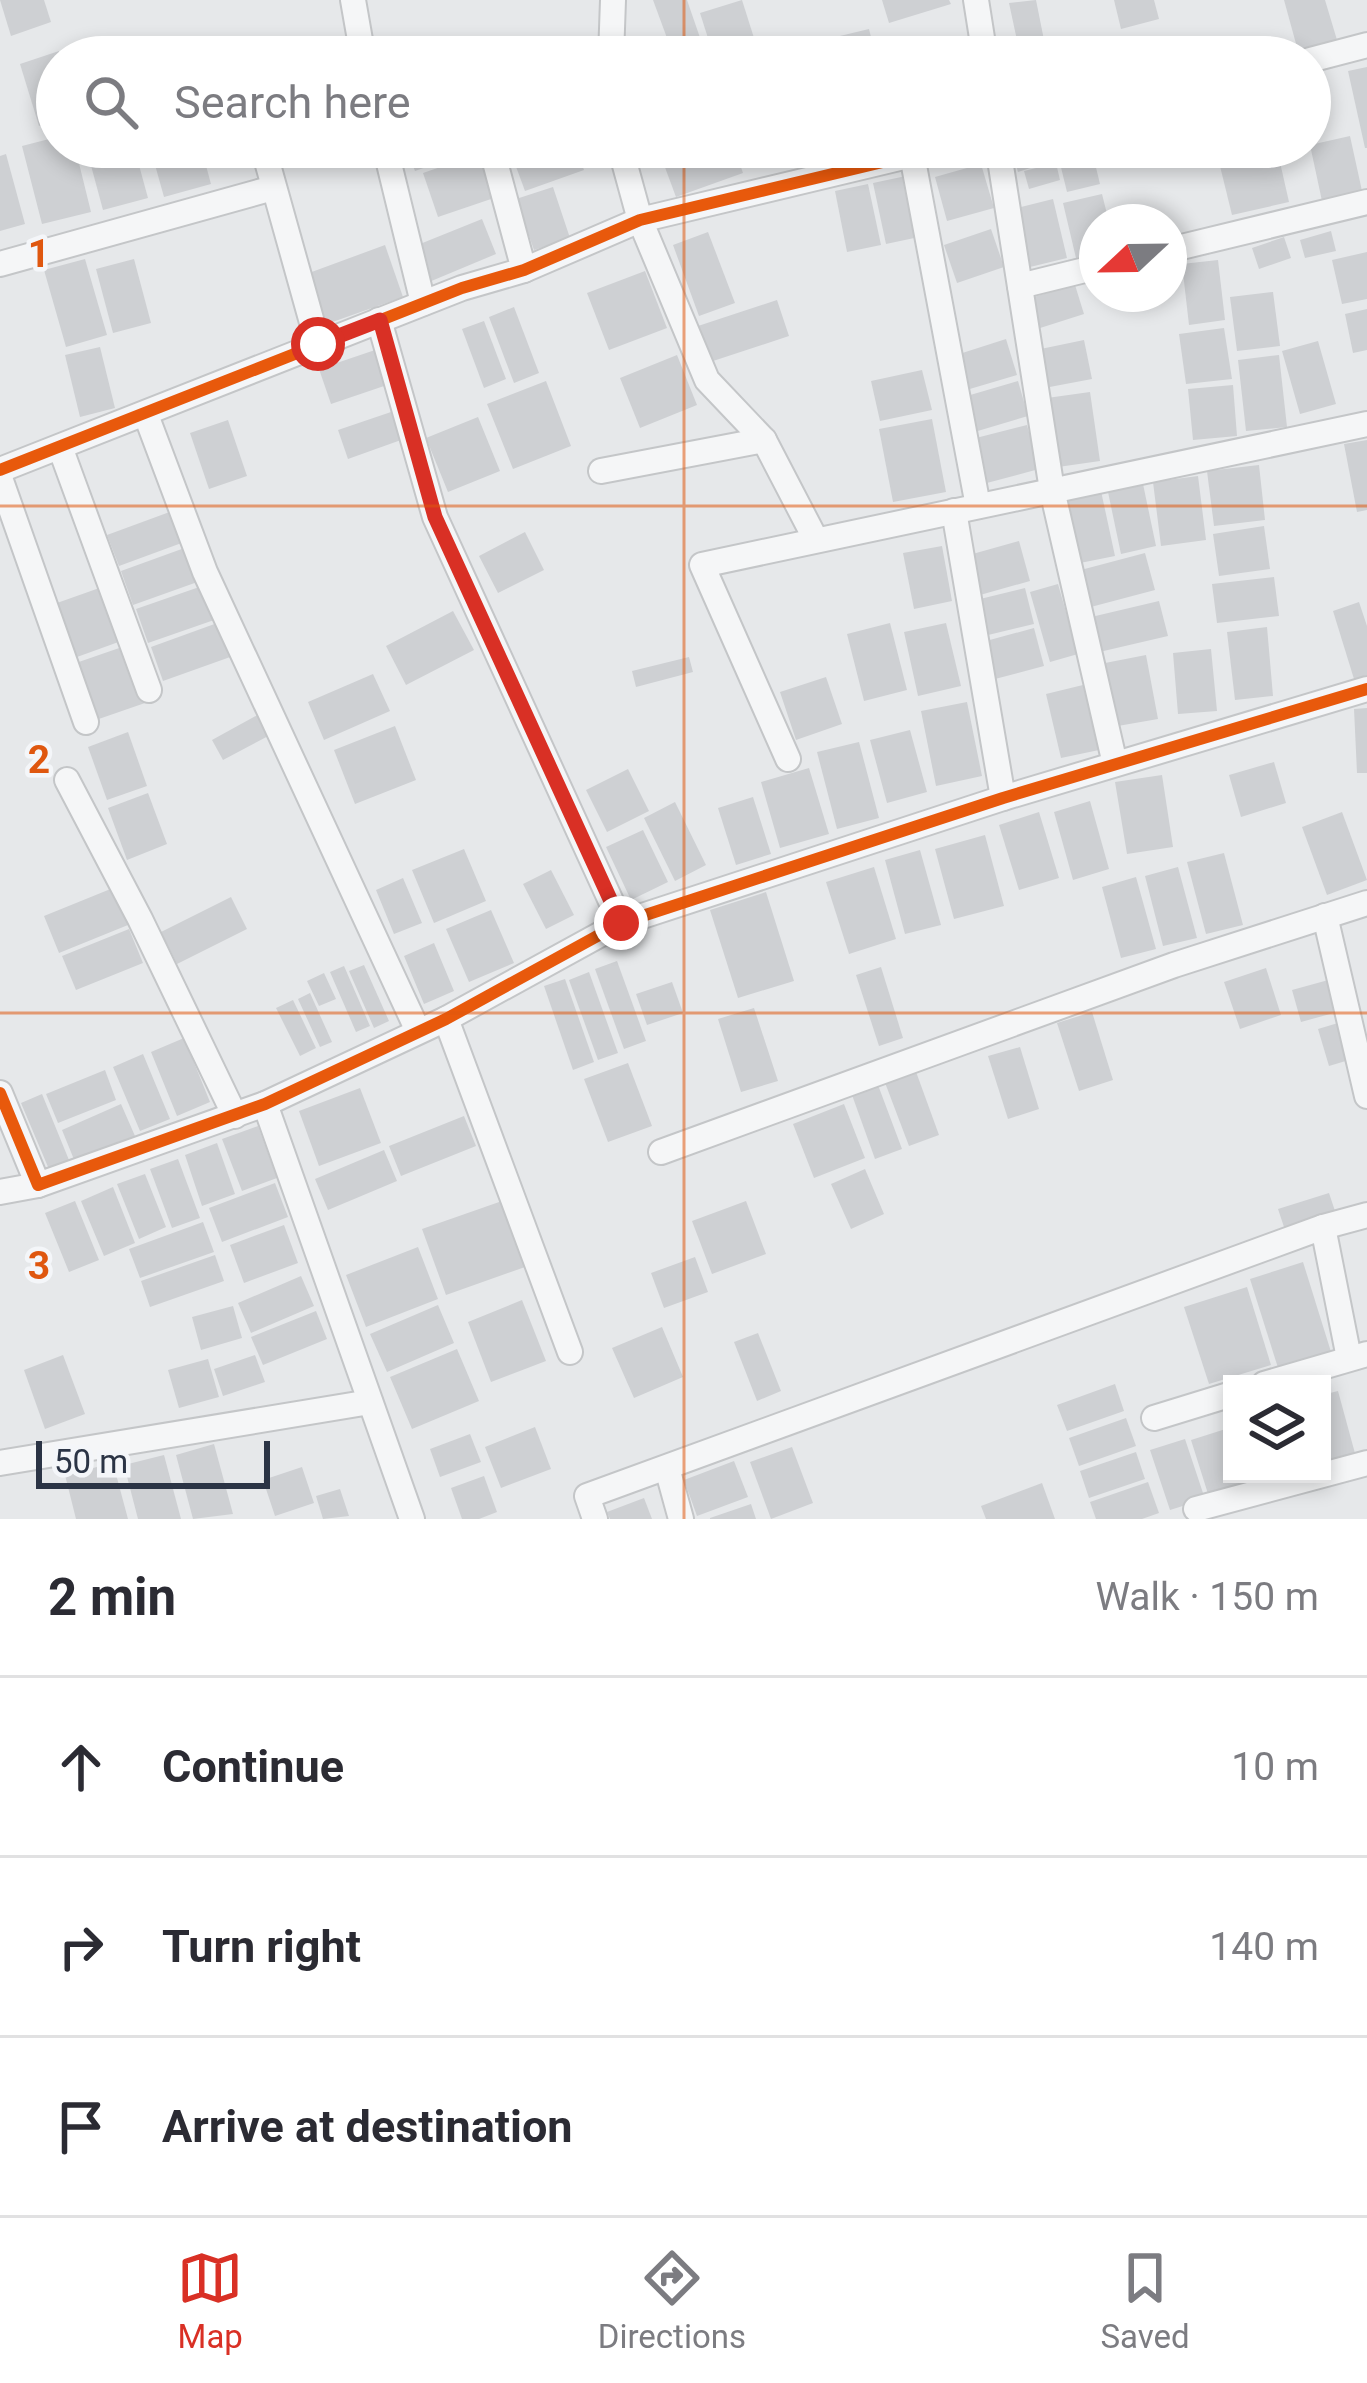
<!DOCTYPE html>
<meta charset="utf-8">
<style>
body{margin:0;font-family:Roboto,sans-serif;background:#f7f7f7;color:#2b2b33}
.controls{position:absolute;right:36px;bottom:36px;display:grid;overflow:hidden;border-radius:0px;box-shadow:0 6px 18px #0003}
.controls button{width:108px;height:108px;display:grid;place-items:center;padding:0;border:0;border-bottom:3px solid #e1e1e2;background:#fff;color:#2b2b33;font:60px sans-serif}
.compass{position:absolute;left:1079px;top:204px;width:108px;height:108px;border-radius:50%;background:#fff;box-shadow:0 6px 18px #0003;rotate:248deg}
.scale{position:absolute;left:36px;bottom:30px;width:234px;box-sizing:border-box;padding-left:12px;border:6px solid #2b3445;border-top:0;font-size:33px;line-height:42px;white-space:nowrap;color:#2b3445;-webkit-text-stroke:9px #f4f6f9;paint-order:stroke}
.stop{position:absolute;width:36px;height:36px;margin:-27px;border:9px solid #d93025;border-radius:50%;background:#fff}
.stop.end{background:#d93025;border-color:#fff;box-shadow:0 3px 12px #0008}
.list{margin:0;padding:0;list-style:none}
h2{display:flex;justify-content:space-between;align-items:center;height:156px;margin:0;padding:0 48px;font-size:51px}
h2 small{font-size:39px;font-weight:400;color:#7c7c81}
.list li{display:grid;grid-template-columns:78px 1fr auto;gap:36px;align-items:center;box-sizing:border-box;height:180px;padding:0 48px;border-top:3px solid #e1e1e2}
.list b{display:block;font-size:45px;white-space:nowrap}
.list em{font-size:39px;font-style:normal;color:#7c7c81}
.icon{flex:none;width:66px;height:66px;fill:none;stroke:currentColor;stroke-width:2;stroke-linecap:round;stroke-linejoin:round}
.map{position:relative;flex:none;width:1367px;height:1519px;overflow:hidden}
.search{position:absolute;background:#fff;box-shadow:0 6px 18px #0003;left:36px;right:36px;top:36px;height:132px;display:flex;align-items:center;gap:30px;box-sizing:border-box;padding:0 42px;border-radius:66px;color:#7c7c81;font-size:45px}
.sheet{height:696px;background:#fff}
nav{display:flex;justify-content:space-around;align-items:center;box-sizing:border-box;height:168px;border-top:3px solid #e1e1e2;background:#fff;font-size:33px;color:#7c7c81}
nav a{display:grid;justify-items:center;gap:6px}
nav .on{color:#d93025}
.map>svg:first-child{display:block}
.building{fill:#ced0d3}
.lines{fill:none;stroke-linecap:round;stroke-linejoin:round}
.minor-casing{stroke:#c4c6c8;stroke-width:28}
.minor{stroke:#f5f6f7;stroke-width:24}
.cycleway-casing{stroke:#f4f6f9;stroke-width:20}
.cycleway{stroke:#e8590c;stroke-width:12}
.route{stroke:#d93025;stroke-width:15}
.grid{fill:none;stroke:#df570f;stroke-width:3;stroke-opacity:0.55}
.grid-label{font-size:39px;text-anchor:middle;font-weight:bold;fill:#df570f;stroke:#f4f6f9;stroke-width:9;stroke-linejoin:round;paint-order:stroke}
</style>
<div class="map">
<svg width="1367" height="1519" viewBox="0 0 1367 1519">
<rect width="100%" height="100%" fill="#e6e8ea"/>
<g class="building">
<polygon points="0,0 44,0 51,22 11,36"/>
<polygon points="653,0 687,0 706,55 674,57"/>
<polygon points="742,0 760,57 714,57 700,13"/>
<polygon points="882,0 949,0 951,4 889,23"/>
<polygon points="1036,0 1044,40 1018,45 1009,3"/>
<polygon points="1114,0 1154,0 1159,19 1121,29"/>
<polygon points="1284,0 1325,0 1337,40 1298,51"/>
<polygon points="869,29 876,57 822,57 819,41"/>
<polygon points="451,39 457,57 399,57 399,56"/>
<polygon points="59,51 57,121 39,126 20,64"/>
<polygon points="1367,67 1367,148 1365,148 1348,71"/>
<polygon points="1350,136 1362,191 1322,201 1310,145"/>
<polygon points="57,137 57,147 75,147 91,212 42,224 22,146"/>
<polygon points="86,147 134,147 148,198 103,210"/>
<polygon points="150,147 201,147 211,184 164,197"/>
<polygon points="406,147 480,147 480,148 415,171"/>
<polygon points="529,147 575,147 584,170 525,191 511,153"/>
<polygon points="705,147 734,147 743,173 676,197 663,162"/>
<polygon points="776,147 819,147 821,156 781,166"/>
<polygon points="1026,147 1047,147 1052,161 1018,172 1012,151"/>
<polygon points="1056,147 1091,147 1100,184 1067,192"/>
<polygon points="1277,149 1289,202 1232,215 1219,162"/>
<polygon points="6,154 25,224 0,231 0,156"/>
<polygon points="478,154 494,198 438,217 423,173"/>
<polygon points="1056,163 1060,180 1029,189 1024,171"/>
<polygon points="981,164 994,208 947,221 935,177"/>
<polygon points="906,176 919,237 886,244 873,183"/>
<polygon points="868,184 881,245 847,252 835,191"/>
<polygon points="553,187 570,238 534,250 516,199"/>
<polygon points="1102,194 1109,222 1097,222 1097,253 1076,258 1063,203"/>
<polygon points="1053,199 1067,258 1030,267 1017,208"/>
<polygon points="482,219 496,254 429,282 415,246"/>
<polygon points="991,229 1004,267 957,283 944,245"/>
<polygon points="1331,231 1336,251 1305,258 1300,240"/>
<polygon points="708,232 735,303 699,316 673,245"/>
<polygon points="1284,237 1291,258 1259,269 1252,248"/>
<polygon points="385,245 403,297 324,325 309,273"/>
<polygon points="1367,252 1367,299 1342,304 1332,260"/>
<polygon points="85,259 107,335 66,347 44,270"/>
<polygon points="134,259 151,323 113,333 96,269"/>
<polygon points="1218,260 1225,320 1189,325 1182,264"/>
<polygon points="645,271 667,328 609,350 587,293"/>
<polygon points="1075,285 1084,314 1037,329 1027,299"/>
<polygon points="1273,292 1280,346 1237,351 1230,297"/>
<polygon points="777,300 789,336 707,363 695,327"/>
<polygon points="514,307 539,373 514,383 489,317"/>
<polygon points="1367,309 1367,350 1353,353 1345,314"/>
<polygon points="484,321 506,379 484,388 462,329"/>
<polygon points="1224,328 1232,379 1186,384 1179,334"/>
<polygon points="1006,339 1017,375 963,391 953,356"/>
<polygon points="1084,340 1092,379 1039,389 1031,351"/>
<polygon points="1318,341 1336,404 1300,414 1282,351"/>
<polygon points="100,347 115,408 80,417 65,355"/>
<polygon points="378,349 390,384 331,404 319,369"/>
<polygon points="677,355 697,405 640,428 620,378"/>
<polygon points="1279,355 1287,427 1246,431 1238,360"/>
<polygon points="922,370 932,410 880,421 871,381"/>
<polygon points="546,381 571,446 513,469 487,404"/>
<polygon points="1018,381 1028,416 971,433 960,398"/>
<polygon points="1233,385 1237,436 1193,440 1188,389"/>
<polygon points="1090,392 1100,461 1058,467 1047,398"/>
<polygon points="391,412 401,440 348,459 338,430"/>
<polygon points="478,417 500,471 448,492 426,438"/>
<polygon points="932,419 946,492 893,502 879,429"/>
<polygon points="228,420 247,476 209,489 190,433"/>
<polygon points="1027,425 1039,469 983,484 972,439"/>
<polygon points="1367,440 1367,510 1357,512 1344,444"/>
<polygon points="1259,465 1265,520 1214,526 1207,471"/>
<polygon points="1198,476 1206,540 1161,546 1153,482"/>
<polygon points="1143,484 1156,546 1121,554 1108,492"/>
<polygon points="1101,491 1115,556 1080,563 1067,497"/>
<polygon points="175,510 187,541 119,566 107,535"/>
<polygon points="1264,526 1270,569 1219,576 1213,534"/>
<polygon points="525,532 544,570 498,593 479,556"/>
<polygon points="1019,541 1030,581 980,595 969,555"/>
<polygon points="190,546 203,580 133,605 121,571"/>
<polygon points="942,546 952,601 914,609 903,553"/>
<polygon points="1145,553 1155,590 1087,608 1077,571"/>
<polygon points="1274,577 1279,616 1217,623 1212,584"/>
<polygon points="1058,584 1078,654 1050,662 1030,592"/>
<polygon points="205,585 217,619 148,643 136,609"/>
<polygon points="105,586 124,640 77,657 57,603"/>
<polygon points="1025,588 1034,624 984,636 976,600"/>
<polygon points="1159,601 1168,636 1095,653 1087,618"/>
<polygon points="1359,602 1367,626 1367,675 1354,679 1333,611"/>
<polygon points="453,611 474,650 406,685 386,646"/>
<polygon points="220,622 233,656 163,681 151,647"/>
<polygon points="890,623 907,690 864,701 847,634"/>
<polygon points="946,623 961,686 918,696 904,632"/>
<polygon points="1267,627 1273,696 1235,700 1227,632"/>
<polygon points="1034,628 1044,666 995,679 986,641"/>
<polygon points="125,646 145,703 93,721 73,664"/>
<polygon points="1211,649 1217,711 1178,714 1173,653"/>
<polygon points="1146,655 1158,719 1112,727 1100,664"/>
<polygon points="689,657 693,672 636,687 632,671"/>
<polygon points="373,674 390,711 324,740 308,702"/>
<polygon points="826,677 842,724 796,740 780,692"/>
<polygon points="1083,685 1099,750 1061,758 1046,694"/>
<polygon points="967,702 982,776 936,786 921,711"/>
<polygon points="1367,708 1367,773 1357,773 1354,709"/>
<polygon points="263,712 274,733 223,760 212,740"/>
<polygon points="395,726 416,780 355,804 334,750"/>
<polygon points="910,730 927,792 887,803 870,740"/>
<polygon points="128,732 147,786 107,800 88,747"/>
<polygon points="859,742 879,818 837,829 817,752"/>
<polygon points="1274,762 1286,803 1241,817 1229,775"/>
<polygon points="809,768 829,834 780,848 761,782"/>
<polygon points="628,769 649,811 607,832 586,790"/>
<polygon points="1162,775 1173,847 1127,854 1115,782"/>
<polygon points="148,793 167,844 127,860 108,808"/>
<polygon points="753,797 771,854 736,865 718,808"/>
<polygon points="1090,801 1109,869 1073,880 1054,812"/>
<polygon points="675,802 706,865 675,881 644,818"/>
<polygon points="1039,812 1059,878 1019,890 999,825"/>
<polygon points="1342,812 1367,880 1327,895 1302,827"/>
<polygon points="643,830 668,882 631,900 606,847"/>
<polygon points="985,835 1004,906 954,919 935,849"/>
<polygon points="464,849 486,901 434,923 412,870"/>
<polygon points="920,850 941,925 905,934 885,860"/>
<polygon points="1224,853 1243,925 1206,934 1187,862"/>
<polygon points="874,867 896,939 849,954 826,882"/>
<polygon points="1178,867 1197,938 1163,946 1145,876"/>
<polygon points="551,870 574,915 546,929 523,884"/>
<polygon points="1136,877 1156,949 1121,958 1102,887"/>
<polygon points="403,878 422,923 394,934 376,890"/>
<polygon points="113,888 128,925 59,953 44,916"/>
<polygon points="766,892 794,981 738,998 710,910"/>
<polygon points="231,897 247,929 177,964 161,932"/>
<polygon points="491,910 514,963 469,982 446,929"/>
<polygon points="129,929 143,963 76,990 62,956"/>
<polygon points="434,943 454,991 424,1004 404,956"/>
<polygon points="617,961 646,1041 624,1049 595,969"/>
<polygon points="364,965 389,1021 374,1028 349,971"/>
<polygon points="344,966 370,1026 356,1032 330,972"/>
<polygon points="881,967 903,1038 879,1046 856,975"/>
<polygon points="1266,968 1281,1015 1240,1029 1224,982"/>
<polygon points="589,972 618,1053 598,1060 569,980"/>
<polygon points="324,973 336,999 319,1006 307,981"/>
<polygon points="565,979 594,1062 573,1070 544,986"/>
<polygon points="1332,979 1341,1011 1301,1022 1292,990"/>
<polygon points="672,982 683,1013 647,1025 636,994"/>
<polygon points="310,993 332,1042 320,1047 298,999"/>
<polygon points="293,1000 316,1048 300,1056 276,1008"/>
<polygon points="754,1008 778,1081 741,1092 718,1019"/>
<polygon points="1092,1012 1113,1080 1079,1091 1057,1023"/>
<polygon points="1338,1023 1349,1060 1329,1066 1318,1029"/>
<polygon points="184,1038 210,1102 177,1116 151,1052"/>
<polygon points="1020,1047 1039,1109 1008,1119 988,1056"/>
<polygon points="143,1054 170,1119 140,1131 113,1067"/>
<polygon points="628,1063 652,1126 608,1142 584,1079"/>
<polygon points="915,1069 939,1135 909,1146 884,1080"/>
<polygon points="105,1070 116,1100 58,1123 46,1094"/>
<polygon points="878,1085 902,1149 875,1159 852,1095"/>
<polygon points="360,1088 381,1143 319,1166 299,1111"/>
<polygon points="42,1094 71,1165 51,1174 21,1103"/>
<polygon points="121,1104 135,1136 75,1162 62,1130"/>
<polygon points="844,1104 865,1158 814,1178 793,1124"/>
<polygon points="464,1116 476,1146 401,1176 389,1146"/>
<polygon points="258,1126 277,1178 242,1191 222,1139"/>
<polygon points="217,1143 235,1194 202,1206 185,1155"/>
<polygon points="384,1150 397,1181 328,1210 315,1179"/>
<polygon points="178,1159 200,1218 172,1228 150,1169"/>
<polygon points="865,1169 884,1214 851,1229 831,1184"/>
<polygon points="145,1174 166,1227 139,1239 117,1184"/>
<polygon points="275,1183 288,1217 222,1242 209,1208"/>
<polygon points="113,1187 135,1243 104,1256 81,1201"/>
<polygon points="1329,1193 1336,1214 1285,1230 1278,1209"/>
<polygon points="75,1201 99,1260 69,1272 45,1213"/>
<polygon points="502,1201 525,1267 446,1295 422,1229"/>
<polygon points="746,1201 766,1254 712,1274 692,1221"/>
<polygon points="203,1222 214,1252 140,1278 129,1249"/>
<polygon points="284,1225 298,1263 244,1283 230,1245"/>
<polygon points="418,1247 438,1299 366,1327 346,1275"/>
<polygon points="215,1255 224,1281 150,1307 141,1281"/>
<polygon points="695,1257 708,1292 664,1308 651,1273"/>
<polygon points="1303,1262 1332,1355 1279,1371 1250,1279"/>
<polygon points="301,1276 314,1306 251,1333 238,1303"/>
<polygon points="1247,1287 1271,1365 1209,1384 1184,1307"/>
<polygon points="522,1300 546,1361 491,1382 468,1322"/>
<polygon points="438,1305 454,1343 387,1372 370,1334"/>
<polygon points="233,1306 242,1338 201,1350 192,1317"/>
<polygon points="316,1311 327,1339 263,1365 251,1337"/>
<polygon points="662,1327 683,1377 634,1398 612,1348"/>
<polygon points="758,1333 781,1391 757,1401 734,1342"/>
<polygon points="457,1349 479,1401 412,1429 390,1377"/>
<polygon points="63,1355 85,1414 45,1429 24,1370"/>
<polygon points="255,1355 265,1382 223,1396 214,1369"/>
<polygon points="208,1359 219,1397 179,1408 168,1370"/>
<polygon points="1115,1384 1124,1411 1067,1431 1057,1405"/>
<polygon points="1338,1391 1356,1457 1322,1466 1322,1395"/>
<polygon points="1126,1418 1136,1446 1079,1466 1069,1438"/>
<polygon points="535,1427 551,1469 501,1488 485,1447"/>
<polygon points="1232,1427 1232,1474 1247,1474 1250,1484 1209,1497 1191,1440"/>
<polygon points="470,1434 481,1462 440,1477 430,1449"/>
<polygon points="1185,1439 1205,1499 1170,1510 1150,1450"/>
<polygon points="214,1444 233,1514 193,1519 176,1455"/>
<polygon points="792,1447 813,1503 771,1519 750,1462"/>
<polygon points="1136,1452 1145,1479 1089,1498 1080,1471"/>
<polygon points="164,1455 181,1519 138,1519 124,1465"/>
<polygon points="734,1461 748,1497 697,1516 684,1480"/>
<polygon points="113,1463 128,1519 76,1519 65,1475"/>
<polygon points="302,1467 314,1503 275,1516 263,1480"/>
<polygon points="484,1476 497,1512 479,1519 462,1519 451,1488"/>
<polygon points="1148,1482 1159,1513 1142,1519 1096,1519 1090,1502"/>
<polygon points="1042,1483 1055,1519 986,1519 981,1506"/>
<polygon points="340,1489 349,1516 323,1519 316,1496"/>
<polygon points="644,1498 652,1519 610,1519 607,1512"/>
<polygon points="751,1504 756,1519 710,1519 710,1518"/>
</g>
<g class="lines">
<defs>
<g id="minor">
<polyline points="353,0 363,57"/>
<polyline points="976,0 985,57"/>
<polyline points="466,52 467,57"/>
<polyline points="611,57 613,0"/>
<polyline points="1310,60 1367,45"/>
<polyline points="263,147 318,344"/>
<polyline points="385,147 423,303"/>
<polyline points="491,147 524,270"/>
<polyline points="620,147 640,220 707,380 764,440 816,540"/>
<polyline points="998,147 1052,490 1115,764"/>
<polyline points="912,155 978,506"/>
<polyline points="1169,250 1367,202"/>
<polyline points="0,264 273,188"/>
<polyline points="1020,286 1097,267"/>
<polyline points="379,320 435,517 621,923"/>
<polyline points="146,415 205,572 418,1031"/>
<polyline points="60,447 149,690"/>
<polyline points="0,470 462,288 524,270 640,220 912,155 964,147"/>
<polyline points="601,471 764,440"/>
<polyline points="0,478 86,722"/>
<polyline points="954,511 1003,798"/>
<polyline points="788,759 702,565 1367,424"/>
<polyline points="67,780 140,919 235,1116"/>
<polyline points="1325,916 1367,1096"/>
<polyline points="446,1019 570,1352"/>
<polyline points="0,1093 38,1185 265,1104 446,1019 621,923 1003,798 1367,689"/>
<polyline points="265,1104 412,1519"/>
<polyline points="661,1152 1174,965 1367,903"/>
<polyline points="0,1192 38,1185"/>
<polyline points="1323,1227 1367,1215"/>
<polyline points="1264,1384 1367,1354"/>
<polyline points="1154,1418 1232,1394"/>
<polyline points="0,1463 370,1402"/>
<polyline points="667,1468 681,1519"/>
<polyline points="1196,1509 1367,1463"/>
<polyline points="595,1519 587,1496 1323,1227 1349,1358"/>
</g>
</defs>
<use href="#minor" class="minor-casing"/>
<use href="#minor" class="minor"/>
<defs>
<g id="cycleway">
<polyline points="0,470 462,288 524,270 640,220 912,155 964,147"/>
<polyline points="0,1093 38,1185 265,1104 446,1019 621,923 1003,798 1367,689"/>
</g>
</defs>
<use href="#cycleway" class="cycleway-casing"/>
<use href="#cycleway" class="cycleway"/>
</g>
<g class="lines">
<polyline class="route" points="318,344 380,320 435,517 621,923"/>
</g>
<path class="grid" d="M684 0V57M684 147V1519M0 506H1367M0 1013H1367"/>
<g class="grid-label">
<text x="39" y="267">1</text>
<text x="39" y="773">2</text>
<text x="39" y="1279">3</text>
</g>
</svg>
<div class="controls">
<button><svg class="icon" aria-label="layers" viewBox="0 0 24 24"><path d="M12 4l9 5-9 5-9-5zM3 14l9 5 9-5"/></svg></button>
</div>
<svg class="compass" viewBox="-18 -18 36 36"><path d="M0-13l5 13h-10z" fill="#e53935"/><path d="M0 13l5-13h-10z" fill="#7c7c81"/></svg>
<div class="scale">50 m</div>
<div class="stop" style="left:318px;top:344px"></div>
<div class="stop end" style="left:621px;top:923px"></div>
<div class="search"><svg class="icon" aria-label="search" viewBox="0 0 24 24"><circle cx="10" cy="10" r="6"/><path d="M15 15l6 6"/></svg>Search here</div>
</div>
<section class="sheet">
<h2>2 min<small>Walk · 150 m</small></h2>
<ul class="list">
<li><svg class="icon" aria-label="ahead" viewBox="0 0 24 24"><path d="M12 20V5M6 11l6-6 6 6"/></svg><div><b>Continue</b></div><em>10 m</em></li>
<li><svg class="icon" aria-label="right" viewBox="0 0 24 24"><path d="M7 20v-9h11M14 6l5 5-5 5"/></svg><div><b>Turn right</b></div><em>140 m</em></li>
<li><svg class="icon" aria-label="arrive" viewBox="0 0 24 24"><path d="M6 21V4h12l-3 4 3 4H6"/></svg><div><b>Arrive at destination</b></div></li>
</ul>
</section>
<nav>
<a class="on"><svg class="icon" aria-label="map" viewBox="0 0 24 24"><path d="M3 6l6-2 6 2 6-2v14l-6 2-6-2-6 2zM9 4v14M15 6v14"/></svg>Map</a>
<a><svg class="icon" aria-label="directions" viewBox="0 0 24 24"><path d="M12 3l9 9-9 9-9-9zM9 14v-3h6M13 9l2 2-2 2"/></svg>Directions</a>
<a><svg class="icon" aria-label="saved" viewBox="0 0 24 24"><path d="M7 4h10v16l-5-4-5 4z"/></svg>Saved</a>
</nav>
